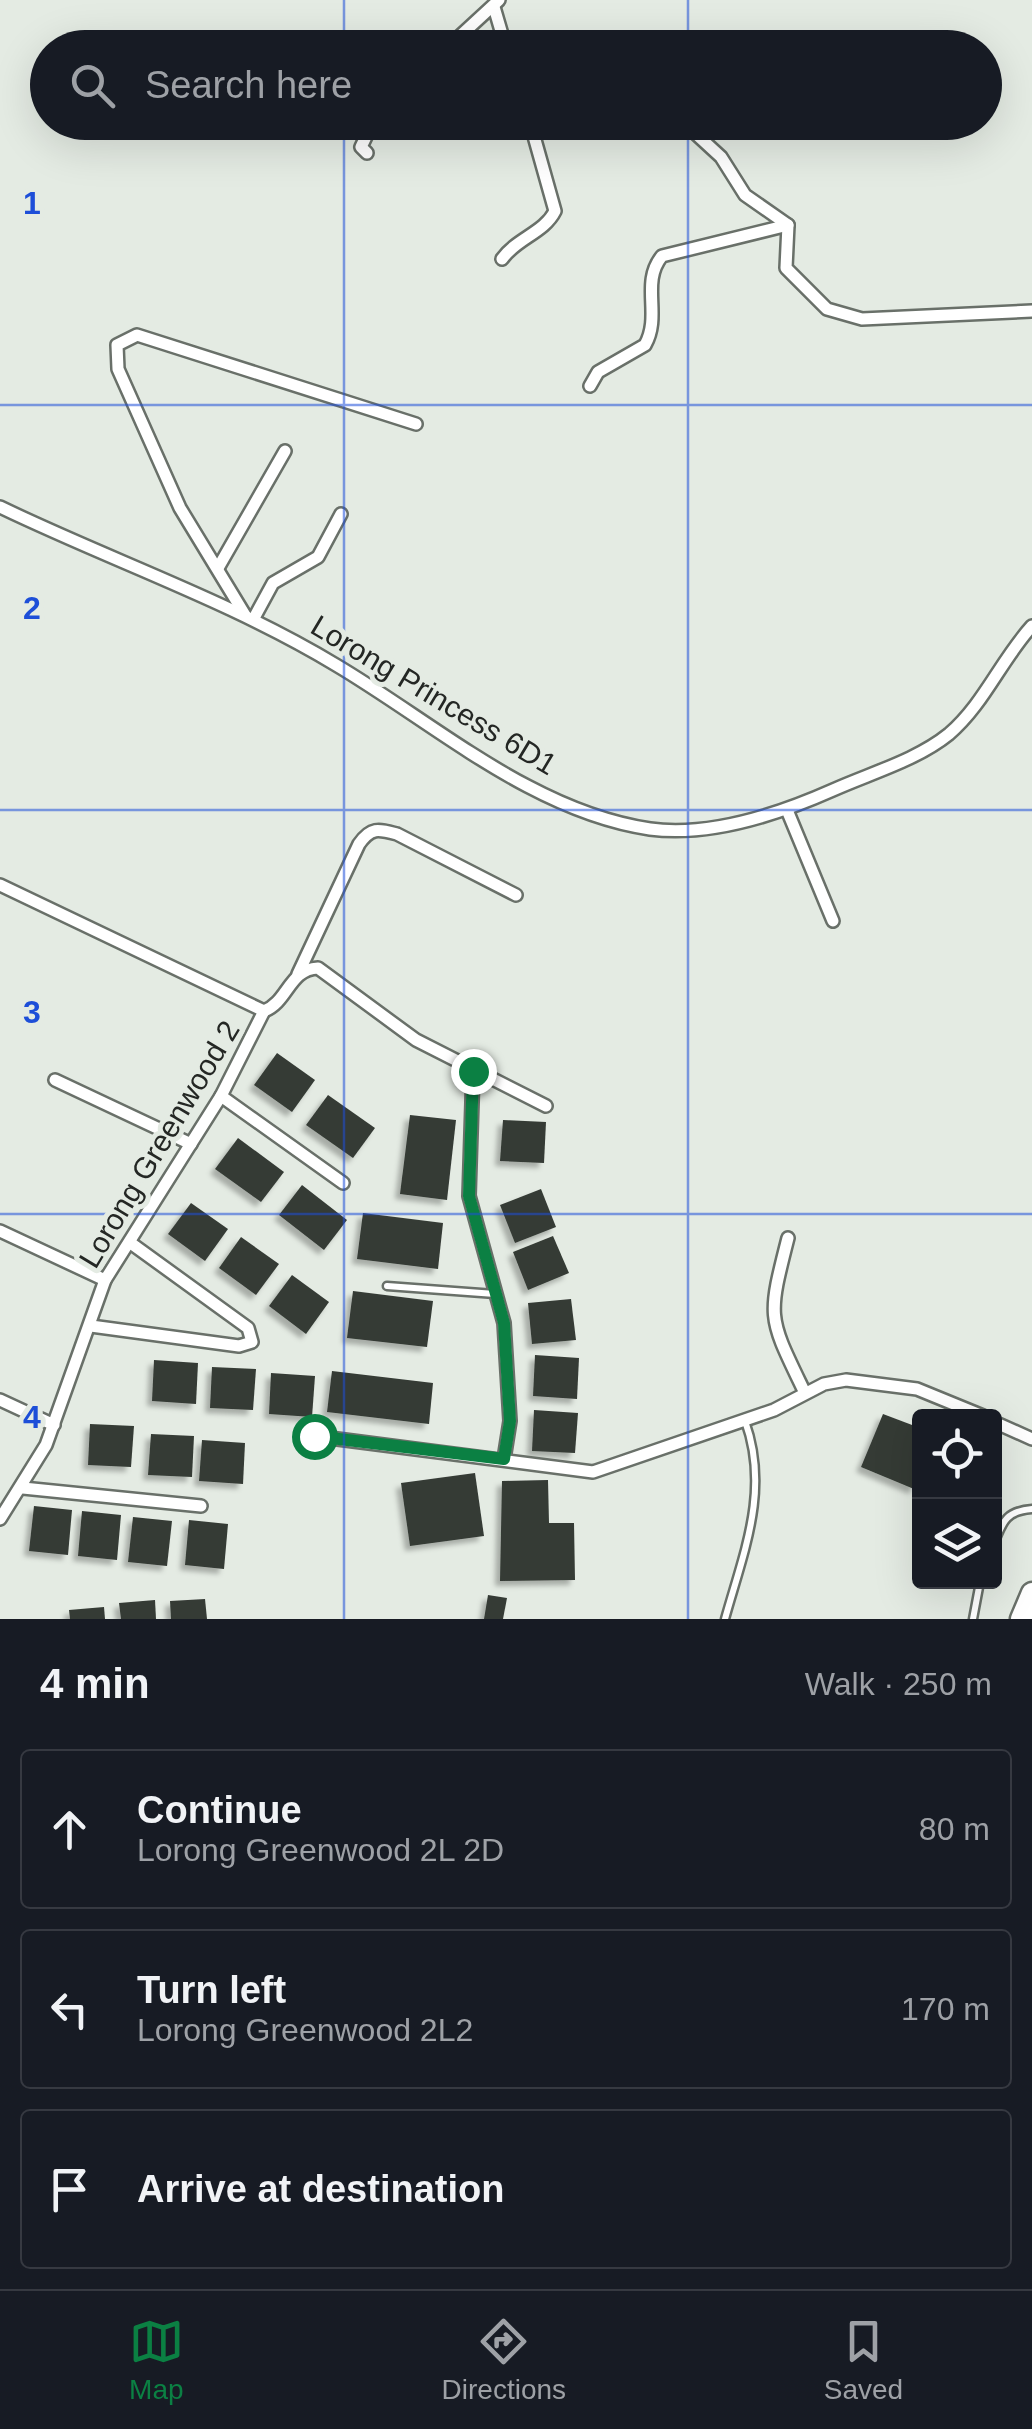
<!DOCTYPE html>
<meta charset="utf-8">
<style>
body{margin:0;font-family:Helvetica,sans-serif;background:#242831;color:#f1f3f6}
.controls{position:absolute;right:30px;bottom:30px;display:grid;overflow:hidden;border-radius:10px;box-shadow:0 10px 40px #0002}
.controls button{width:90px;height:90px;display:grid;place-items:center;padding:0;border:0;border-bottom:2px solid #363941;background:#171b24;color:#f1f3f6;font:50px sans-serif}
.stop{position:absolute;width:30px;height:30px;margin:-22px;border:8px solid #0b8043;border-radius:50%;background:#fff}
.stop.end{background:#0b8043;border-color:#fff;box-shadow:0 2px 10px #0008}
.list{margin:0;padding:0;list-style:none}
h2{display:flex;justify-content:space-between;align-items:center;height:130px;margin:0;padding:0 40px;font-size:42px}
h2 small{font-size:32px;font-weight:400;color:#9ea1a6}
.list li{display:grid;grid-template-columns:65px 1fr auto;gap:30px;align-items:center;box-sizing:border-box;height:160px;margin:0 20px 20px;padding:0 20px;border:2px solid #363941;border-radius:10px}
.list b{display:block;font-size:38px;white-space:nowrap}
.list p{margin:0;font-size:32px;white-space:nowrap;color:#9ea1a6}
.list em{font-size:32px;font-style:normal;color:#9ea1a6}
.icon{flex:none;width:55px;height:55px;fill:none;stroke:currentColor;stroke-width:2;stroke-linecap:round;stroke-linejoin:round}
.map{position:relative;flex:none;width:1032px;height:1619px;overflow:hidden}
.search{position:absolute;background:#171b24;box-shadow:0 10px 40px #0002;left:30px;right:30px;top:30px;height:110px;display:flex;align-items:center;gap:25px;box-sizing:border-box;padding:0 35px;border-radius:55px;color:#9ea1a6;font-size:38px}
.sheet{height:670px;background:#171b24}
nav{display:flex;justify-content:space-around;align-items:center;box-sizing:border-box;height:140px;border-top:2px solid #363941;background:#171b24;font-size:28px;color:#9ea1a6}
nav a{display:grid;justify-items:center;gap:5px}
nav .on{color:#0b8043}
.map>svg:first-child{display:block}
.building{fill:#353b35;filter:url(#shadow)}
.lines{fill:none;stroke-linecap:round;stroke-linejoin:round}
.service-casing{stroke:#697069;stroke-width:11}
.minor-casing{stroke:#697069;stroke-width:16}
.trunk-casing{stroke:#697069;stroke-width:25}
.service{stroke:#fff;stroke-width:6}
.minor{stroke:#fff;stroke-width:11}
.trunk{stroke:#fff;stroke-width:20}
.route{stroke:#0b8043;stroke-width:12}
.grid{fill:none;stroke:#1d4ed8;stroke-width:2.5;stroke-opacity:0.55}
.labels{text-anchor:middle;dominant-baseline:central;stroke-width:10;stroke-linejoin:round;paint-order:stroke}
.street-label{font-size:30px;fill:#242724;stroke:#e4ebe3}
.grid-label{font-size:32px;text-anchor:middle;font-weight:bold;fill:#1d4ed8;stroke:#e4ebe3;stroke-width:10;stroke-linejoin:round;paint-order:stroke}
</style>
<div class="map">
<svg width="1032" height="1619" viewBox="0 0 1032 1619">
<defs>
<filter id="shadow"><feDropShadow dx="-5" dy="5" stdDeviation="2.5" flood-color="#0004"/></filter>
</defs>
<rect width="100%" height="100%" fill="#e4ebe3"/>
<g class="building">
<polygon points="277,1053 315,1080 292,1112 254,1085"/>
<polygon points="328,1095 375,1128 353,1158 306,1125"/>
<polygon points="410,1115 456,1120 447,1200 400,1194"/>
<polygon points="503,1120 546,1122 544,1163 500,1161"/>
<polygon points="238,1138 284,1172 261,1202 215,1169"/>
<polygon points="302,1185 347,1220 324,1250 279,1215"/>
<polygon points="541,1189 556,1227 515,1243 500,1205"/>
<polygon points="191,1203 228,1229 205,1261 168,1234"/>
<polygon points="363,1213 443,1223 438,1269 357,1259"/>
<polygon points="553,1236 569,1273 528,1290 513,1252"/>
<polygon points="241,1237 279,1264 256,1295 219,1268"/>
<polygon points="292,1275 329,1302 306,1334 269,1306"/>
<polygon points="353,1291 433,1301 427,1347 347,1338"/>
<polygon points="571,1299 576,1340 532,1344 528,1303"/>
<polygon points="535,1355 579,1358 577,1399 533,1396"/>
<polygon points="154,1360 198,1363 196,1404 152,1401"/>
<polygon points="212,1367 256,1369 253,1410 210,1408"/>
<polygon points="332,1371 433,1383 429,1424 327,1412"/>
<polygon points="271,1373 315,1376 312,1417 269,1414"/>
<polygon points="534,1410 578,1413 575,1453 532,1451"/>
<polygon points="883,1414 920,1428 920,1475 914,1489 861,1467"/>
<polygon points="90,1424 134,1426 131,1467 88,1465"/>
<polygon points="151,1434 194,1436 192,1477 148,1475"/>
<polygon points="202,1440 245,1443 243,1484 199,1481"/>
<polygon points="475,1473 484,1536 410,1546 401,1483"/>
<polygon points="548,1480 549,1523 574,1523 575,1580 500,1581 502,1481"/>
<polygon points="34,1506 72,1510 68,1555 29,1551"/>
<polygon points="82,1511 121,1515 117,1560 78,1556"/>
<polygon points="133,1517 172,1521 167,1566 128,1562"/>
<polygon points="189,1520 228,1524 224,1569 185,1565"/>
<polygon points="488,1595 507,1598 503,1619 484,1619"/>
<polygon points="205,1599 207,1619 171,1619 170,1601"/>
<polygon points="155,1600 156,1619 121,1619 119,1603"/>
<polygon points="104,1607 105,1619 70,1619 69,1610"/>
</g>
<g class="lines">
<defs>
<g id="service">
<polyline points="387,1286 495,1294"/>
<path d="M994 1544C1003 1521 1006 1511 1032 1509"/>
<path d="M725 1619C744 1551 770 1490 745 1421"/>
<polyline points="973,1619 980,1582"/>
</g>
<g id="minor">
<polyline points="494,7 506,48"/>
<polyline points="447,48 499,0"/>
<polyline points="696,134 721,157 745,195 788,225 786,268 827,309 862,319 1032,311"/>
<polyline points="367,153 361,147 373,122"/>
<path d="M502 259C517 238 544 233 555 211L530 122"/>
<path d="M590 386 598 372 645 345C662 315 640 283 662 256L788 225"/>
<path d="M0 507C112 561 230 601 336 665 434 723 533 812 650 829 710 837 779 814 833 790 871 773 917 760 949 734 984 704 1001 660 1032 626"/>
<polyline points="218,568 285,451"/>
<polyline points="245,615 180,508 118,369 117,345 137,335 416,424"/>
<polyline points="254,618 273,583 318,557 341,514"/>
<polyline points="787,810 833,921"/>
<polyline points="0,885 264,1011"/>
<path d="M298 974 359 844C371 827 378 829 397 834L516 895"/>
<path d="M264 1011C288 1002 289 969 318 968L416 1040 546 1106"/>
<polyline points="473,1071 469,1196 504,1323 510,1421 504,1459"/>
<polyline points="55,1080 191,1144"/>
<polyline points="221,1096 343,1183"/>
<polyline points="0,1231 105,1280"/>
<path d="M788 1238C767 1320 768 1316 805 1393"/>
<polyline points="91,1326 239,1346 252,1342 248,1328 132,1244"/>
<polyline points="0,1400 54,1425"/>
<polyline points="994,1422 1032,1439"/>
<polyline points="314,1436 593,1472 774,1410 824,1384 846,1380 917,1389 983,1416"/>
<polyline points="23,1488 201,1506"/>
<polyline points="0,1519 46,1445 105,1280 221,1096 264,1011"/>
</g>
<polyline id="trunk" points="1021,1619 1032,1593"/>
</defs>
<use href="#service" class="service-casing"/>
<use href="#minor" class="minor-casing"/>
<use href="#trunk" class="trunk-casing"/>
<use href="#service" class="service"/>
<use href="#minor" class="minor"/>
<use href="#trunk" class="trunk"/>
</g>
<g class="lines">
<polyline class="route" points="314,1436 504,1459 510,1421 504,1323 469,1196 473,1071"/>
</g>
<path class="grid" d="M344 0V48M688 0V48M344 122V1619M688 122V1619M0 405H1032M0 810H1032M0 1214H1032"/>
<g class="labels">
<g class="street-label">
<text transform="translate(434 695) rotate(31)">Lorong Princess 6D1</text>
<text transform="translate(159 1144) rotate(-59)">Lorong Greenwood 2</text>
</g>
</g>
<g class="grid-label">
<text x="32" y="214">1</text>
<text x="32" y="619">2</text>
<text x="32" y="1023">3</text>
<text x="32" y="1428">4</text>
</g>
</svg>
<div class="controls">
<button><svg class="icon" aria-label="locate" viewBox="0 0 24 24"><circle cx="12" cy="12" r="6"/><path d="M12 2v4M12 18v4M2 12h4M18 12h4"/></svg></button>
<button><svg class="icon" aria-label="layers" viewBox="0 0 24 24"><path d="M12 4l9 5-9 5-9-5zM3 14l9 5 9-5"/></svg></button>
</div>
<div class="stop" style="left:314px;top:1436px"></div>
<div class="stop end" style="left:473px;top:1071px"></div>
<div class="search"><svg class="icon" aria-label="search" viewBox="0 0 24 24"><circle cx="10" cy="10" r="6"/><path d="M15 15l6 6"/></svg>Search here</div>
</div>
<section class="sheet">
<h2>4 min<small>Walk · 250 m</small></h2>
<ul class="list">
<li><svg class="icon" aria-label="ahead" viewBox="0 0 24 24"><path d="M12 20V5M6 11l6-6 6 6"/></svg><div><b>Continue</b><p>Lorong Greenwood 2L 2D</p></div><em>80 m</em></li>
<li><svg class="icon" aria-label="left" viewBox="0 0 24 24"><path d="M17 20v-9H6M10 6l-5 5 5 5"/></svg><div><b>Turn left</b><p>Lorong Greenwood 2L2</p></div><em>170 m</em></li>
<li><svg class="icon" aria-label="arrive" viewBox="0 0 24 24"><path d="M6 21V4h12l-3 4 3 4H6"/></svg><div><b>Arrive at destination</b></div></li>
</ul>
</section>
<nav>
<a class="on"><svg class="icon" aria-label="map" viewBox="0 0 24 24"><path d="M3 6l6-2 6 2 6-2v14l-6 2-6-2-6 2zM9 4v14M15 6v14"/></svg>Map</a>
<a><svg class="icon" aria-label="directions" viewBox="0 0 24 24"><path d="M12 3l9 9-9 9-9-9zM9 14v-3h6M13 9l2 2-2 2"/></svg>Directions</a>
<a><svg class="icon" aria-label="saved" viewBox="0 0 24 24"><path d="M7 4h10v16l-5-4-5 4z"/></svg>Saved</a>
</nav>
